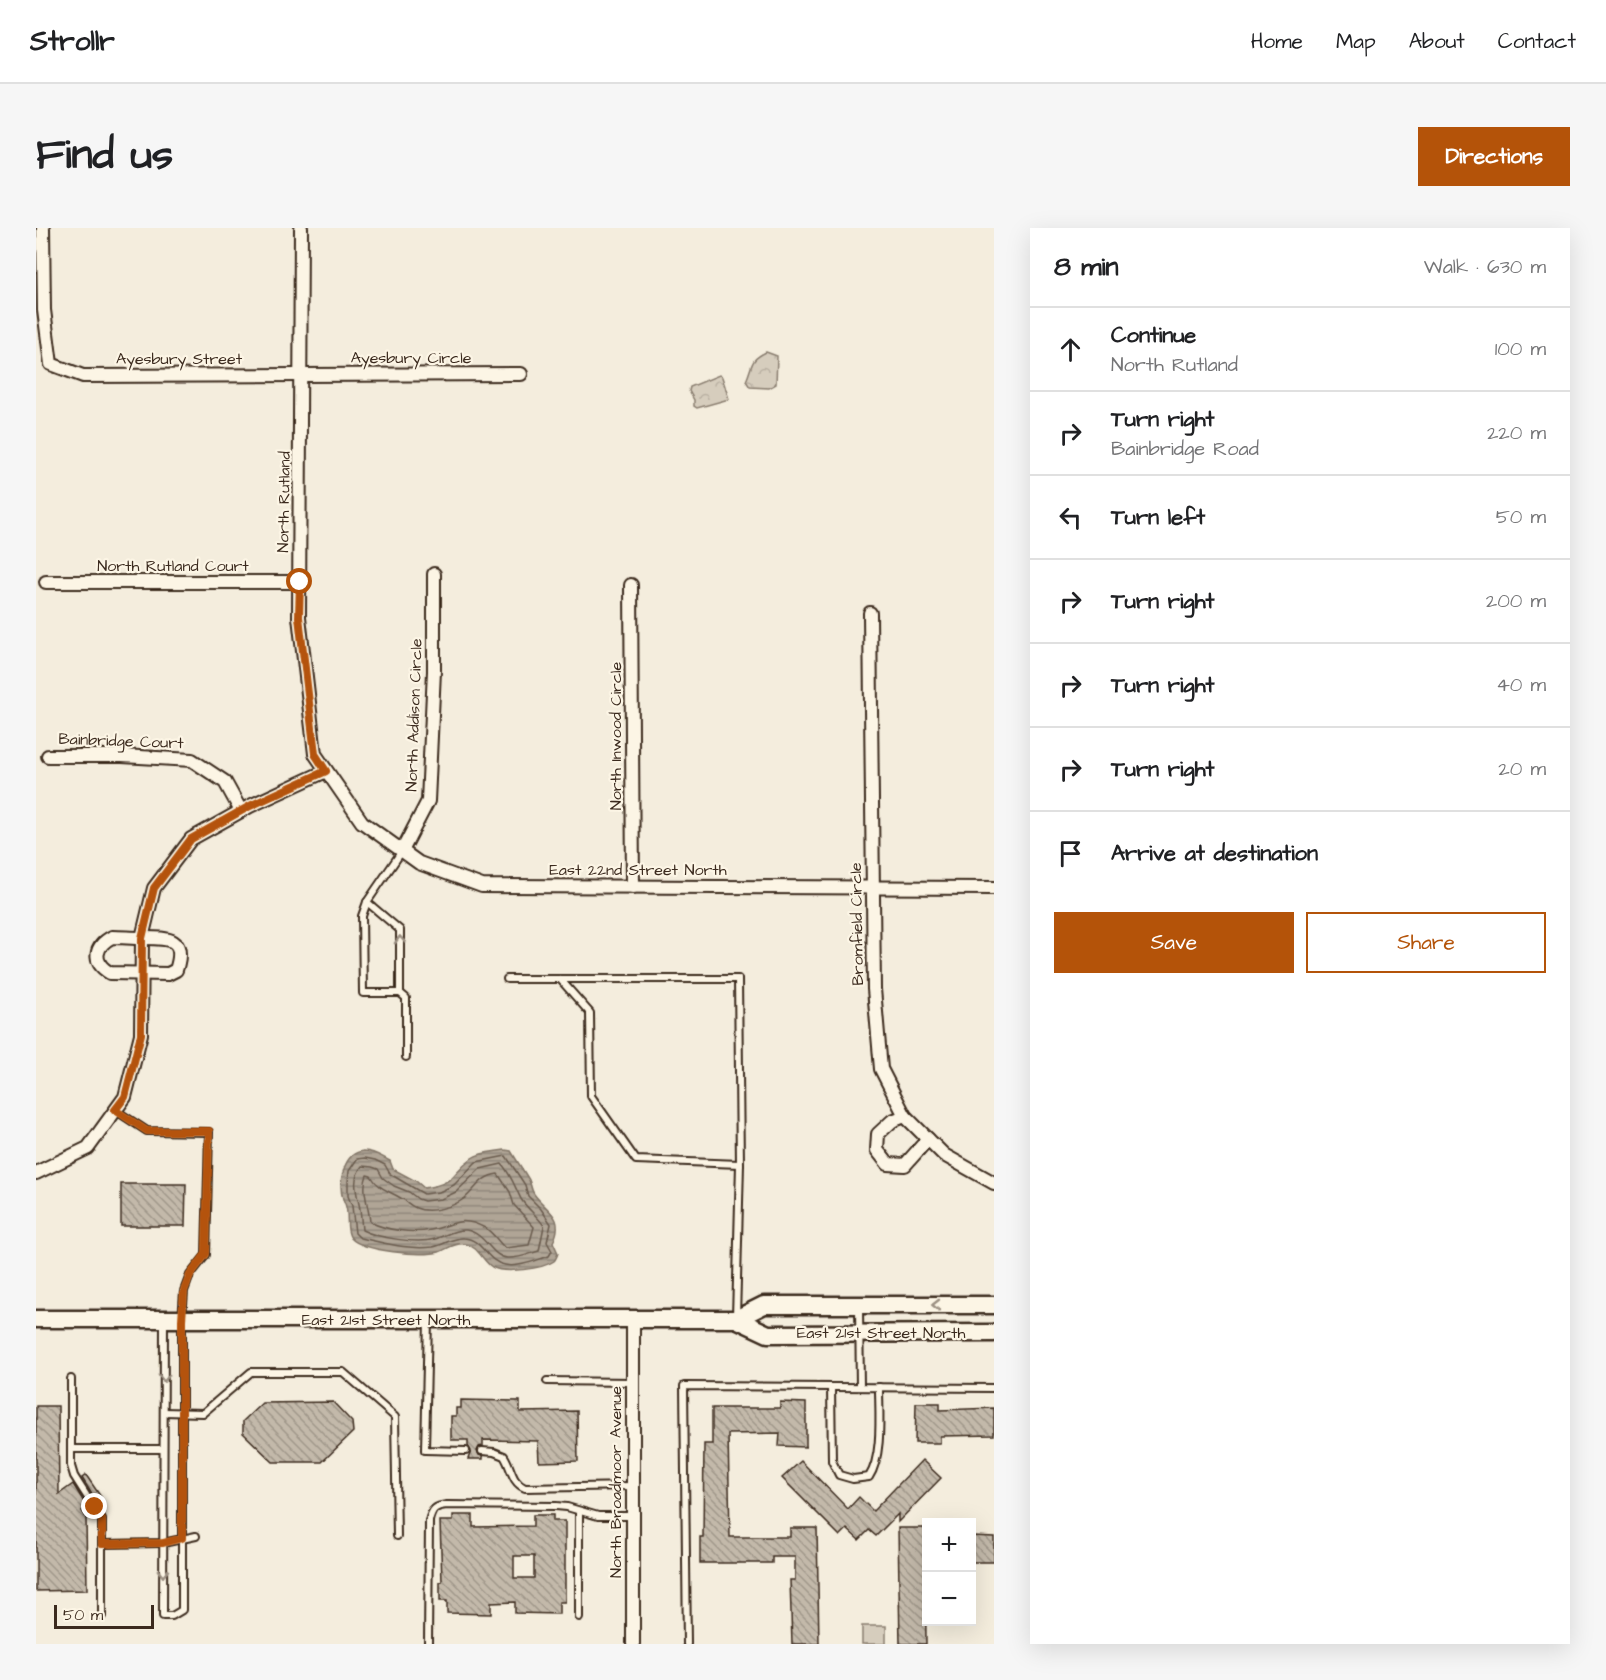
<!DOCTYPE html>
<meta charset="utf-8">
<style>
body{margin:0;font-family:"Architects Daughter",sans-serif;background:#f6f6f6;color:#202124}
.controls{position:absolute;right:18px;bottom:18px;display:grid;overflow:hidden;border-radius:0px;box-shadow:0 6px 24px #0002}
.controls button{width:54px;height:54px;display:grid;place-items:center;padding:0;border:0;border-bottom:2px solid #e0e0e0;background:#fff;color:#202124;font:30px sans-serif}
.scale{position:absolute;left:18px;bottom:15px;width:100px;box-sizing:border-box;padding-left:6px;border:3px solid #3b2a1e;border-top:0;font-size:16px;line-height:21px;white-space:nowrap;color:#3b2a1e;-webkit-text-stroke:4px #fcf5e5;paint-order:stroke}
.stop{position:absolute;width:18px;height:18px;margin:-14px;border:4px solid #b45309;border-radius:50%;background:#fff}
.stop.end{background:#b45309;border-color:#fff;box-shadow:0 2px 6px #0008}
.list{margin:0;padding:0;list-style:none}
h2{display:flex;justify-content:space-between;align-items:center;height:78px;margin:0;padding:0 24px;font-size:26px}
h2 small{font-size:20px;font-weight:400;color:#757577}
.list li{display:grid;grid-template-columns:39px 1fr auto;gap:18px;align-items:center;box-sizing:border-box;height:84px;padding:0 24px;border-top:2px solid #e0e0e0}
.list b{display:block;font-size:22px;white-space:nowrap}
.list p{margin:0;font-size:20px;white-space:nowrap;color:#757577}
.list em{font-size:20px;font-style:normal;color:#757577}
.actions{display:flex;gap:12px;padding:18px 24px}
.actions a{flex:1;padding:14px 0;border:2px solid #b45309;border-radius:0px;text-align:center;font-size:21px;color:#b45309}
.actions .main{background:#b45309;color:#fff}
.icon{flex:none;width:33px;height:33px;fill:none;stroke:currentColor;stroke-width:2;stroke-linecap:round;stroke-linejoin:round}
.map{position:relative;flex:none;width:958px;height:1416px;overflow:hidden;border-radius:0px}
header{display:flex;align-items:center;gap:36px;box-sizing:border-box;height:84px;padding:0 30px;background:#fff;border-bottom:2px solid #e0e0e0}
header strong{font-size:28px}
nav{display:flex;gap:33px;margin-inline-start:auto;font-size:21px}
.intro{display:flex;align-items:center;justify-content:space-between;box-sizing:border-box;height:144px;padding:0 36px}
h1{margin:0;font-size:42px}
.button{padding:15px 27px;border-radius:0px;background:#b45309;color:#fff;font-size:21px;font-weight:700}
main{display:flex;gap:36px;padding:0 36px}
aside{flex:1;background:#fff;border-radius:0px;box-shadow:0 6px 24px #0002}
.map>svg:first-child{display:block}
.park{fill:url(#park-crowns);stroke:#887c6e;stroke-width:1.5}
.pitch{fill:#d6cdbd;stroke:#887c6e;stroke-width:1.5}
.water{fill:url(#water-rules);stroke:#817466;stroke-width:1.5}
.lines{fill:none;stroke-linecap:round;stroke-linejoin:round}
.shore{stroke:#6a5b4e;stroke-width:1.5}
.building{fill:url(#building-back-hatch);stroke:#3b2a1e;stroke-width:1.5;fill-rule:evenodd}
.lane-casing{stroke:#3b2a1e;stroke-width:10}
.street-casing{stroke:#3b2a1e;stroke-width:16}
.secondary-casing{stroke:#3b2a1e;stroke-width:21}
.lane{stroke:#fcf5e5;stroke-width:6}
.street{stroke:#fcf5e5;stroke-width:12}
.secondary{stroke:#fcf5e5;stroke-width:16}
.oneway{stroke:#9c9082}
.route{stroke:#b45309;stroke-width:8}
.labels{text-anchor:middle;dominant-baseline:central;stroke-width:4.5;stroke-linejoin:round;paint-order:stroke}
.street-label{font-size:16px;fill:#3b2a1e;stroke:#fcf5e5}
</style>
<header>
<strong>Strollr</strong>
<nav><a>Home</a><a>Map</a><a>About</a><a>Contact</a></nav>
</header>
<div class="intro"><h1>Find us</h1><a class="button">Directions</a></div>
<main>
<div class="map">
<svg width="958" height="1416" viewBox="0 0 958 1416">
<defs>
<pattern id="park-crowns" width="20" height="18" patternUnits="userSpaceOnUse" patternTransform="scale(1.5)"><rect width="20" height="18" fill="#d6cdbd"/><path d="M2 6a3 3 0 1 1 6 0M12 15a3 3 0 1 1 6 0" fill="none" stroke="#b9b0a2"/></pattern>
<pattern id="water-rules" width="6" height="5" patternUnits="userSpaceOnUse" patternTransform="scale(1.5)"><rect width="6" height="5" fill="#b0a596"/><path d="M0 2.5h6" fill="none" stroke="#90877a"/></pattern>
<pattern id="building-back-hatch" width="6" height="6" patternUnits="userSpaceOnUse" patternTransform="scale(1.5)"><rect width="6" height="6" fill="#c3b9aa"/><path d="M-1 5l2 2M0 0l6 6M5-1l2 2" fill="none" stroke="#a0978a"/></pattern>
</defs>
<rect width="100%" height="100%" fill="#f4eddd"/>
<filter id="ink" filterUnits="userSpaceOnUse"><feTurbulence type="fractalNoise" baseFrequency=".0167" numOctaves="2"/><feDisplacementMap in="SourceGraphic" scale="12" xChannelSelector="R" yChannelSelector="G"/><feConvolveMatrix kernelMatrix="1 2 1 2 8 2 1 2 1" color-interpolation-filters="sRGB"/></filter>
<g filter="url(#ink)">
<g class="park">
<path d="M730 124 741 128 740 156 733 160 714 159 710 153C717 138 713 132 730 124Z"/>
<polygon points="683,147 686,149 693,171 661,180 658,178 658,172 653,163 654,159"/>
</g>
<rect class="pitch" x="826" y="1398" width="24" height="18"/>
<path class="water" d="M469 922 475 923C481 933 487 942 493 952 495 956 495 962 498 966 510 983 530 988 517 1014L522 1025C521 1028 520 1031 518 1033 507 1041 468 1046 456 1039 446 1032 442 1018 429 1016 420 1014 411 1021 403 1024 387 1029 326 1023 315 1010 309 1003 313 989 310 979 308 971 309 979 307 971 302 955 307 924 328 923 338 923 346 929 354 933L357 941 380 953 388 960C422 955 414 945 436 930 445 924 459 924 469 922Z"/>
<g class="lines">
<g class="shore">
<path d="M470 928 489 957 492 968 505 981 515 996 511 1014 516 1023 513 1028C500 1032 483 1040 469 1037 450 1034 447 1011 428 1010 417 1009 408 1017 397 1019 371 1022 349 1015 324 1010L319 1005 316 978 312 968V954L313 943 321 931 329 930 339 932 349 937 354 946 388 966 403 964 418 957 440 934Z"/>
<path d="M466 936C475 947 479 959 485 971 491 981 502 988 508 998L503 1023C493 1026 482 1031 471 1030 455 1029 450 1005 430 1002 418 1001 409 1008 399 1011 381 1016 342 1010 326 1002 325 993 325 984 323 976 320 963 316 950 326 938L336 939 342 941 347 950 358 958 373 964 382 971 388 973 405 971 420 964 444 941Z"/>
<path d="M462 946 474 964 478 977 498 999 493 1017 469 1020C462 1014 457 1004 449 1000 424 987 418 997 395 1002 376 1006 350 1002 334 994 333 979 325 961 331 947L335 948C343 962 356 964 368 972 372 975 375 978 380 980 394 986 417 979 429 970 441 960 445 948 462 946Z"/>
</g>
</g>
<g class="building">
<polygon points="85,956 150,956 149,998 85,998"/>
<polygon points="425,1172 484,1173 484,1184 541,1183 542,1233 503,1234 502,1213 447,1212 447,1218 443,1219 441,1223 443,1227 447,1228 447,1231 432,1231 435,1223 432,1218 432,1212 415,1212 415,1188 420,1188 420,1180 425,1180"/>
<polygon points="297,1174 316,1194 317,1204 286,1234 237,1234 207,1205 207,1193 226,1175"/>
<polygon points="744,1174 770,1175 770,1219 743,1218 744,1205 692,1206 694,1309 754,1309 754,1300 781,1300 783,1416 756,1416 754,1352 759,1352 759,1329 736,1329 736,1335 664,1335 664,1309 667,1309 668,1216 676,1216 676,1180 744,1180"/>
<polygon points="880,1175 904,1175 904,1182 958,1180 958,1207 904,1208 904,1215 879,1215"/>
<polygon points="0,1178 22,1178 23,1266 37,1256 51,1279 46,1283 50,1289 51,1362 0,1363"/>
<polygon points="886,1232 905,1250 862,1294 862,1286 840,1308 833,1302 823,1312 811,1301 804,1308 746,1250 765,1233 812,1281 823,1269 837,1283"/>
<polygon points="50,1247 65,1269 60,1273 46,1250"/>
<path d="M417 1287H437V1299L497 1298V1287H517V1293H529V1374H523V1386L479 1385V1374L455 1375V1386L411 1385V1373H404V1354H406L404 1293H417ZM478 1328H498V1350H478Z"/>
<polygon points="862,1300 889,1300 890,1416 864,1416"/>
<polygon points="936,1308 958,1309 958,1334 936,1334"/>
</g>
<g class="lines">
<defs>
<g id="lane">
<polyline points="366,623 331,674 326,688 327,765 364,765 370,770 370,829"/>
<polyline points="331,674 364,702 364,765"/>
<polyline points="471,751 702,751 704,936 700,1090"/>
<polyline points="524,751 554,785 555,868 600,932 704,936"/>
<polyline points="79,882 111,903 173,904 170,1027 154,1047 148,1063 146,1092 146,1382 136,1388 127,1388 128,1092"/>
<polyline points="823,1079 824,1159"/>
<polyline points="392,1092 389,1222 430,1223"/>
<polyline points="35,1151 35,1238 38,1248 66,1292 66,1388"/>
<polyline points="511,1153 597,1154"/>
<path d="M795 1159 796 1233 803 1247 817 1251 833 1249C847 1228 843 1185 843 1159"/>
<polyline points="128,1184 167,1185 215,1144 307,1144 359,1189 361,1308"/>
<polyline points="35,1221 127,1221"/>
<path d="M446 1223 458 1224 468 1228C476 1240 475 1254 489 1260L596 1258"/>
<polyline points="543,1283 543,1389"/>
<polyline points="66,1316 127,1315 160,1308"/>
<path d="M392 1416 393 1293C396 1281 399 1278 411 1277L520 1278 531 1279 562 1288H596"/>
<polyline points="651,1416 648,1158 958,1160"/>
</g>
<g id="street">
<polyline points="7,0 8,82 15,136 47,148 485,146"/>
<polyline points="265,0 263,389 279,526 326,594 383,635 446,658 958,660"/>
<polyline points="10,354 264,354"/>
<polyline points="595,357 597,659"/>
<polyline points="834,385 838,761 845,841 869,888 908,927 958,955"/>
<polyline points="12,528 86,528 156,532 189,554 205,583"/>
<polyline points="366,623 392,573 398,443 398,346"/>
<path d="M76 709C86 709 96 710 106 710 132 710 151 709 140 742L132 746 74 745C55 734 59 718 76 709Z"/>
<polyline points="869,888 856,893 842,906 841,922 852,936 869,937 892,911"/>
<polyline points="0,945 52,920 89,869 105,806 106,710 118,660 155,611 214,578 290,543"/>
<polyline points="597,1416 597,1092"/>
</g>
<g id="secondary">
<polyline points="0,1091 700,1091 732,1106 958,1105"/>
<polyline points="700,1091 728,1077 958,1077"/>
</g>
</defs>
<use href="#lane" class="lane-casing"/>
<use href="#street" class="street-casing"/>
<use href="#secondary" class="secondary-casing"/>
<use href="#lane" class="lane"/>
<use href="#street" class="street"/>
<use href="#secondary" class="secondary"/>
</g>
<defs><path id="oneway-chevron" d="M-2-3.5L2.5 0L-2 3.5" fill="none" stroke-width="1.6" stroke-linecap="round" stroke-linejoin="round" transform="scale(1.5)"/></defs>
<g class="oneway">
<use href="#oneway-chevron" transform="translate(364 712) rotate(-92)"/>
<use href="#oneway-chevron" transform="translate(900 1077) rotate(180)"/>
<use href="#oneway-chevron" transform="translate(128 1150) rotate(90)"/>
<use href="#oneway-chevron" transform="translate(127 1345) rotate(90)"/>
</g>
</g>
<g class="lines" filter="url(#ink)">
<polyline class="route" points="59,1279 66,1292 66,1316 127,1315 146,1310 146,1092 148,1063 154,1047 170,1026 173,903 111,903 79,882 89,869 105,806 106,710 118,660 155,611 214,578 290,543 279,526 263,389 264,354"/>
</g>
<g class="labels">
<g class="street-label">
<text x="375" y="130">Ayesbury Circle</text>
<text x="143" y="131">Ayesbury Street</text>
<text transform="translate(248 274) rotate(-89)">North Rutland</text>
<text x="137" y="338">North Rutland Court</text>
<text transform="translate(378 487) rotate(-88)">North Addison Circle</text>
<text transform="translate(580 508) rotate(-90)">North Inwood Circle</text>
<text transform="translate(85 513) rotate(2)">Bainbridge Court</text>
<text x="602" y="642">East 22nd Street North</text>
<text transform="translate(821 696) rotate(-91)">Bromfield Circle</text>
<text x="350" y="1092">East 21st Street North</text>
<text x="845" y="1105">East 21st Street North</text>
<text transform="translate(580 1254) rotate(-90)">North Broadmoor Avenue</text>
</g>
</g>
</svg>
<div class="controls">
<button>+</button>
<button>−</button>
</div>
<div class="scale">50 m</div>
<div class="stop" style="left:264px;top:354px"></div>
<div class="stop end" style="left:59px;top:1279px"></div>
</div>
<aside>
<h2>8 min<small>Walk · 630 m</small></h2>
<ul class="list">
<li><svg class="icon" aria-label="ahead" viewBox="0 0 24 24"><path d="M12 20V5M6 11l6-6 6 6"/></svg><div><b>Continue</b><p>North Rutland</p></div><em>100 m</em></li>
<li><svg class="icon" aria-label="right" viewBox="0 0 24 24"><path d="M7 20v-9h11M14 6l5 5-5 5"/></svg><div><b>Turn right</b><p>Bainbridge Road</p></div><em>220 m</em></li>
<li><svg class="icon" aria-label="left" viewBox="0 0 24 24"><path d="M17 20v-9H6M10 6l-5 5 5 5"/></svg><div><b>Turn left</b></div><em>50 m</em></li>
<li><svg class="icon" aria-label="right" viewBox="0 0 24 24"><path d="M7 20v-9h11M14 6l5 5-5 5"/></svg><div><b>Turn right</b></div><em>200 m</em></li>
<li><svg class="icon" aria-label="right" viewBox="0 0 24 24"><path d="M7 20v-9h11M14 6l5 5-5 5"/></svg><div><b>Turn right</b></div><em>40 m</em></li>
<li><svg class="icon" aria-label="right" viewBox="0 0 24 24"><path d="M7 20v-9h11M14 6l5 5-5 5"/></svg><div><b>Turn right</b></div><em>20 m</em></li>
<li><svg class="icon" aria-label="arrive" viewBox="0 0 24 24"><path d="M6 21V4h12l-3 4 3 4H6"/></svg><div><b>Arrive at destination</b></div></li>
</ul>
<div class="actions"><a class="main">Save</a><a>Share</a></div>
</aside>
</main>
